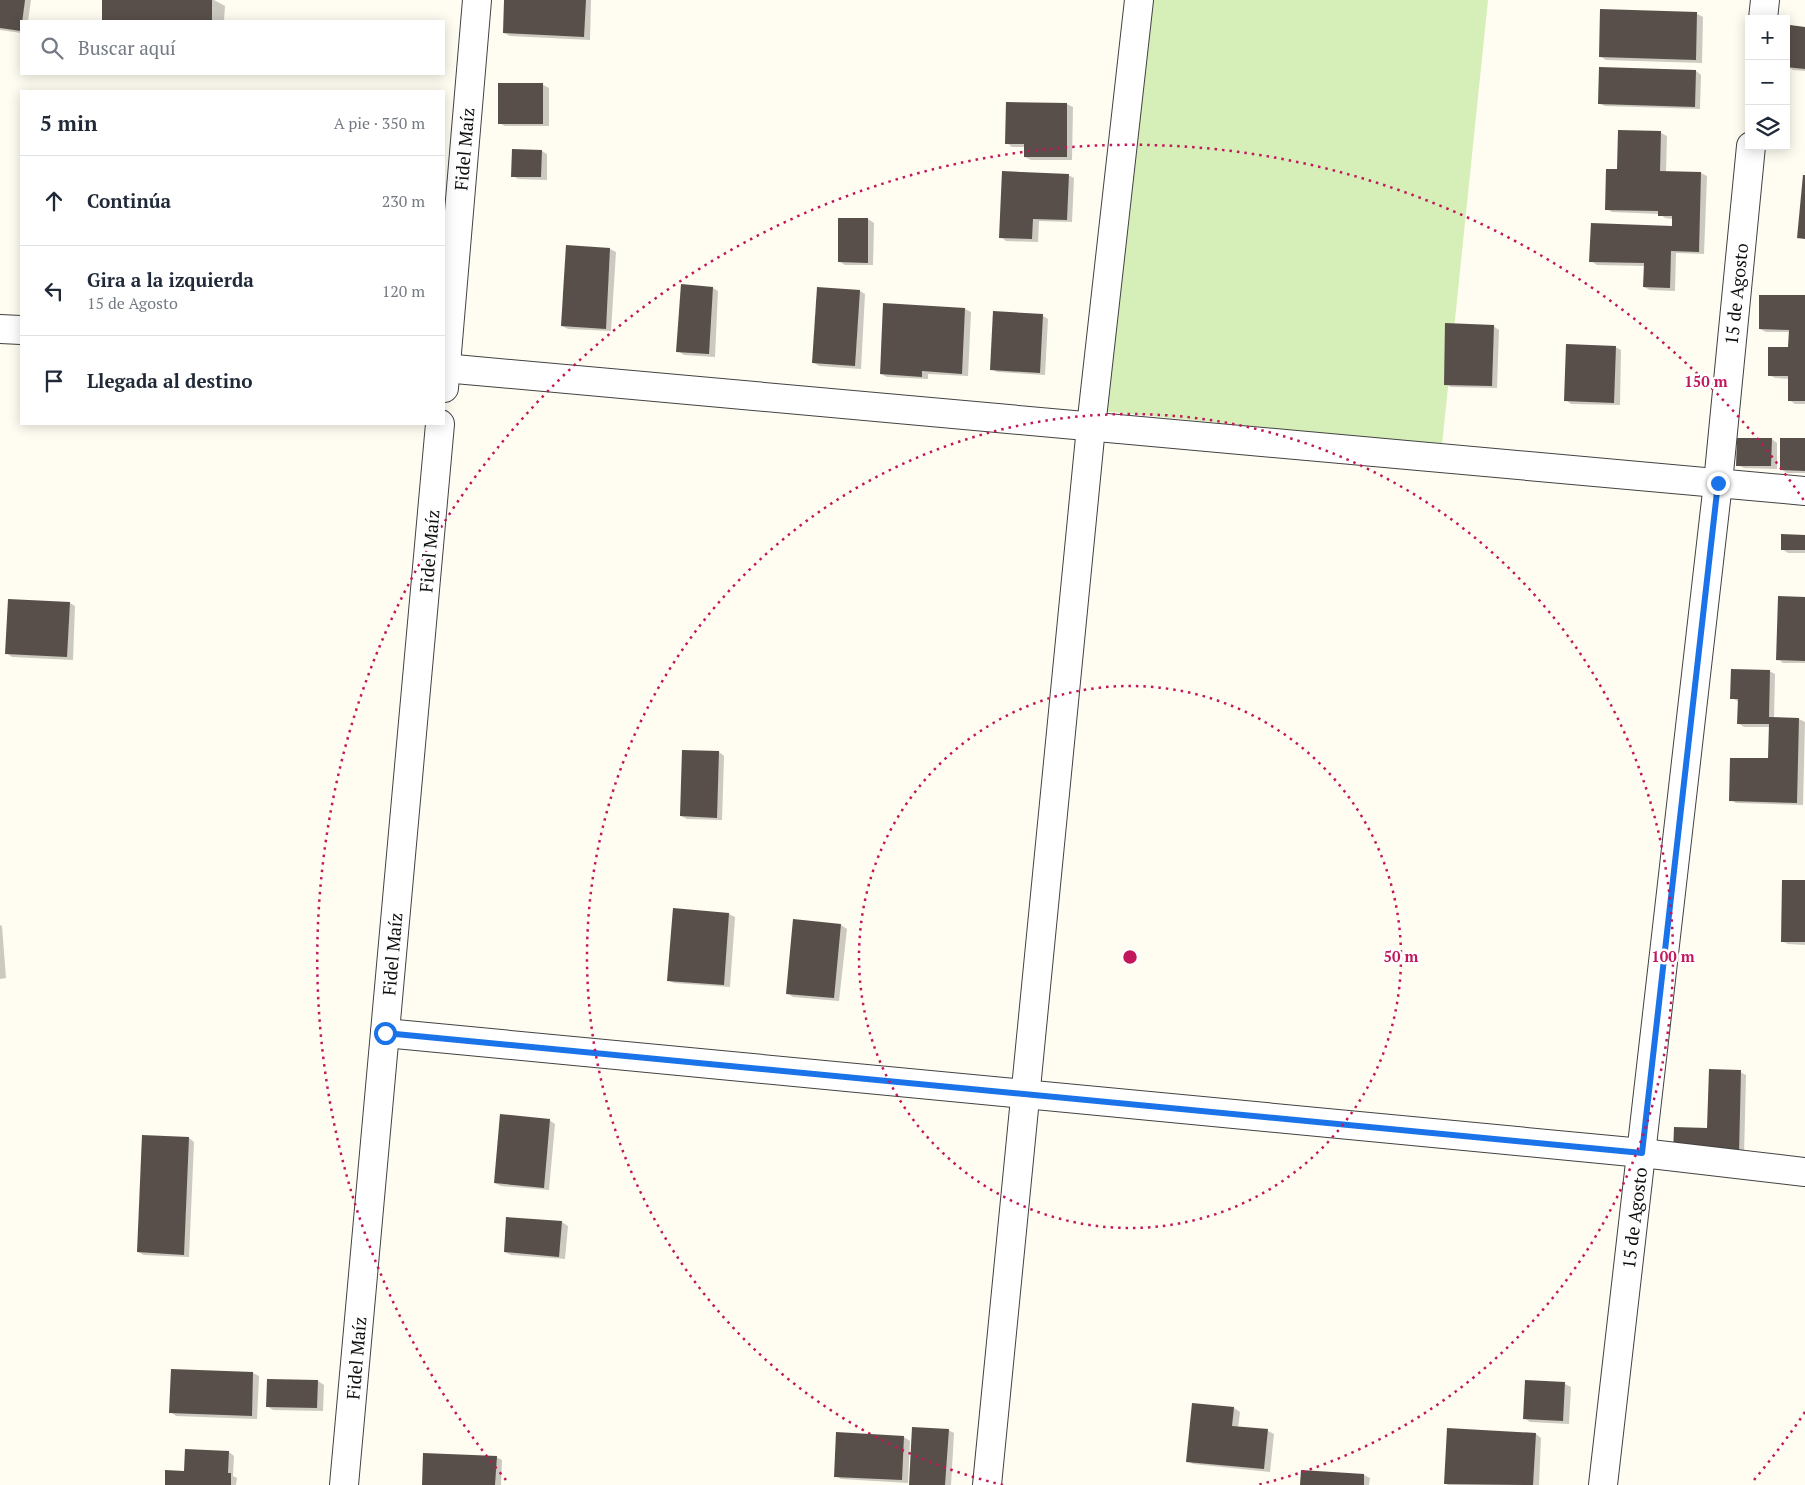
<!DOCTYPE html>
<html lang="es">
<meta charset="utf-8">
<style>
body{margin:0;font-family:"PT Serif",serif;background:#f2f2f3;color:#1f2937}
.controls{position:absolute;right:15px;top:15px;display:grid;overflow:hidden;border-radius:0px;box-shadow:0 2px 12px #0003}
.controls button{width:45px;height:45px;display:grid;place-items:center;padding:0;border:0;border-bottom:1px solid #e0e1e3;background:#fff;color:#1f2937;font:25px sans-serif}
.stop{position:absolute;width:15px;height:15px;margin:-11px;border:4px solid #1a73e8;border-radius:50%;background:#fff}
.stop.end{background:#1a73e8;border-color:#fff;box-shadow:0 1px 5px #0008}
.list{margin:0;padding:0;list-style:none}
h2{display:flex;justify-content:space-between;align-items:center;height:65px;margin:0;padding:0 20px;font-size:21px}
h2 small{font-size:16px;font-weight:400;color:#747a83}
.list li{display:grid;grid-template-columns:32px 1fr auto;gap:15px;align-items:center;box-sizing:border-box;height:90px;padding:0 20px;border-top:1px solid #e0e1e3}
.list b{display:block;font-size:19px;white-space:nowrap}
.list p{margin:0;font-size:16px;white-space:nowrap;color:#747a83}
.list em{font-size:16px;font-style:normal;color:#747a83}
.icon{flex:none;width:28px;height:28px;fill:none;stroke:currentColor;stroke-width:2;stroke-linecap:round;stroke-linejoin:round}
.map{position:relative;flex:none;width:1805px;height:1485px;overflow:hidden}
.search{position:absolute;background:#fff;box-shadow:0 2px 12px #0003;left:20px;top:20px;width:425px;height:55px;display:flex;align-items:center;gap:12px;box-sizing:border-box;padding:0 18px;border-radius:0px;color:#747a83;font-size:19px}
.panel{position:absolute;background:#fff;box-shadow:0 2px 12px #0003;left:20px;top:90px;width:425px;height:335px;border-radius:0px}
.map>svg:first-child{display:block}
.green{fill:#d6eeb7}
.shadow{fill:#0003}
.building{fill:#594f4a}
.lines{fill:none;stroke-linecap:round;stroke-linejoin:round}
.minor-casing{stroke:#424242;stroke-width:30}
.minor{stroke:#fff;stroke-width:28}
.route{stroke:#1a73e8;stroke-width:6}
.ring{fill:none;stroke:#c2185b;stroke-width:2.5;stroke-dasharray:2.5 5}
.labels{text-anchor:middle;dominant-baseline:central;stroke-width:5;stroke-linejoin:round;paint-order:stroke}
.street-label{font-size:18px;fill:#0f0f0f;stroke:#fff}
.centre{fill:#c2185b;stroke:#fff;stroke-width:2.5}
.ring-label{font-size:15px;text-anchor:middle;font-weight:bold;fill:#c2185b;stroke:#fff;stroke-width:5;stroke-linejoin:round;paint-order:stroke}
</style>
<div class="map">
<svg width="1805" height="1485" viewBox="0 0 1805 1485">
<rect width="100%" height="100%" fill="#fffcf1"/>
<polygon class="green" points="1149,0 1488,0 1442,445 1100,411"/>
<g class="shadow">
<polygon points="0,0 31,0 28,21 21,21 21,33 0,30"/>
<polygon points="103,0 214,0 225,6 224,21 103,21"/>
<polygon points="505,0 591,0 590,40 510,36 504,33"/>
<polygon points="1697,14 1703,17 1702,63 1606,60 1601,57"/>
<polygon points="1805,28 1805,71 1793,70 1787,66"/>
<polygon points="1696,71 1701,75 1700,109 1605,106 1599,103"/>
<polygon points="543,85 549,88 549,126 505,126 499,123"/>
<polygon points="1067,104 1073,107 1072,160 1031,160 1025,157 1026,147 1012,147 1007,143"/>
<polygon points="1661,133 1667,136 1666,172 1701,173 1707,176 1704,254 1676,253 1675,291 1650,290 1644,287 1645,266 1597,265 1591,261 1673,227 1673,219 1665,218 1660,214 1612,212 1607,209 1618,171"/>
<polygon points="542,151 547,154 547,180 518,179 513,176"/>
<polygon points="1068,175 1074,178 1072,222 1039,221 1038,242 1006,241 1001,237"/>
<polygon points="868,219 874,223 873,265 845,265 839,261"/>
<polygon points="610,249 616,252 611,331 568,329 562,326"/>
<polygon points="713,288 718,291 715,357 684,355 678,351"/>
<polygon points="860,291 865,294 861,369 819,366 813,362"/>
<polygon points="1805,297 1805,404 1795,404 1789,400 1790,379 1775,378 1769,375 1790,349 1790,332 1766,332 1760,329"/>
<polygon points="884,304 965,309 971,312 968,376 928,374 928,379 887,377 881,374"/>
<polygon points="1043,316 1048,319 1045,375 997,372 991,369"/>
<polygon points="1493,326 1499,330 1497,388 1451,387 1445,384"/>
<polygon points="1615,347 1621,350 1620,405 1571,404 1566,400"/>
<polygon points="1772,439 1777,443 1777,469 1744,468 1738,465"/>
<polygon points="1805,439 1805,473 1787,473 1781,469"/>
<polygon points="1805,536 1805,553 1788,553 1782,549"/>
<polygon points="1805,598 1805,663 1783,663 1778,659"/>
<polygon points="70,603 75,606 73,660 12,657 6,653"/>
<polygon points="1769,671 1775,674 1774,718 1799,719 1805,722 1803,805 1736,803 1731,800 1769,759 1770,727 1744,727 1738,723 1739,702 1732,698"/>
<polygon points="719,752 724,756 722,820 687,819 681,816"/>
<polygon points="1805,881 1805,945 1788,944 1782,941"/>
<polygon points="674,910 729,914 735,917 730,987 674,983 668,980"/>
<polygon points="794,921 841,925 847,929 839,1001 793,997 787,993"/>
<polygon points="0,925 2,926 6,978 0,979"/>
<polygon points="1740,1072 1746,1075 1744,1157 1709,1129"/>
<polygon points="549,1120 555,1124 549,1190 501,1186 495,1183"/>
<polygon points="189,1138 194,1142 189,1257 144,1255 138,1252"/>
<polygon points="562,1222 568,1226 565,1259 511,1255 505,1252"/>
<polygon points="173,1370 253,1373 259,1376 257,1419 176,1416 171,1412"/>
<polygon points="268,1380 318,1381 324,1385 323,1411 273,1410 267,1406"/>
<polygon points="1526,1381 1565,1384 1571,1387 1569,1424 1530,1422 1524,1418"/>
<polygon points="1193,1404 1234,1408 1240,1412 1238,1428 1268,1431 1274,1434 1270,1472 1193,1464 1187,1461"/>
<polygon points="948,1430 954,1433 951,1485 910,1485"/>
<polygon points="1536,1434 1541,1438 1539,1485 1448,1485 1445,1483"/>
<polygon points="904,1437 910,1441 908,1483 841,1479 836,1476"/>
<polygon points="229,1452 234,1456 233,1476 237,1478 236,1485 166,1485"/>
<polygon points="496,1457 502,1460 501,1485 423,1485"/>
<polygon points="1364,1475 1370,1478 1369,1485 1301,1485"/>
</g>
<g class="building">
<polygon points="0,0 25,0 21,31 0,28"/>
<rect x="102" y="0" width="110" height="21"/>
<polygon points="504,0 586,0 584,37 503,33"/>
<polygon points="1600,9 1697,12 1696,60 1599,57"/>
<polygon points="1790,25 1805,27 1805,69 1786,67"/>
<polygon points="1599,67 1696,70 1695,107 1598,104"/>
<rect x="498" y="83" width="45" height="41"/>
<polygon points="1006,102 1067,103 1067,157 1024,157 1024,144 1005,144"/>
<polygon points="1618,130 1661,131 1660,171 1701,172 1699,252 1671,251 1670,288 1643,287 1644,263 1589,262 1591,223 1672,226 1672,216 1658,216 1658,211 1605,210 1606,169 1617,169"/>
<polygon points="512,149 542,150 541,177 511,177"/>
<polygon points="1002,171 1069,174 1067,220 1033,219 1032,239 999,238"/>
<polygon points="1803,175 1805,175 1805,239 1797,238"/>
<polygon points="838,218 868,218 868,263 838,262"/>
<polygon points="566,245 610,248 606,329 561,326"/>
<polygon points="681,284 713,287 709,354 676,352"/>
<polygon points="817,287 860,290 855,366 812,363"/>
<polygon points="1759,295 1805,295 1805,401 1788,401 1788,376 1768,376 1768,347 1788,347 1789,330 1759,329"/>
<polygon points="883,303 965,308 962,374 922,371 922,377 880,374"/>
<polygon points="993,311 1043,314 1040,373 990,370"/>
<polygon points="1445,323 1494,325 1492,386 1444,385"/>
<polygon points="1566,344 1616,346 1614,403 1564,401"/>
<polygon points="1737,438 1772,438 1771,466 1736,466"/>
<polygon points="1780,438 1805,438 1805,471 1780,470"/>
<polygon points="1781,534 1805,535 1805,550 1781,550"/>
<polygon points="1778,596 1805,597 1805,661 1776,660"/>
<polygon points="8,599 70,602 67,657 5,654"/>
<polygon points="1731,669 1770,670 1769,717 1799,718 1797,803 1729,801 1730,758 1768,758 1769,724 1737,724 1738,699 1730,699"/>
<polygon points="682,750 719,751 717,818 680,816"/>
<polygon points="1782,880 1805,880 1805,942 1781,942"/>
<polygon points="673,908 729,913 724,985 667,981"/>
<polygon points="793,919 841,924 834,998 786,994"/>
<polygon points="1709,1069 1741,1070 1739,1154 1673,1153 1674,1127 1707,1128"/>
<polygon points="500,1114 550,1119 544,1188 494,1183"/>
<polygon points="142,1135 189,1137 184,1255 137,1252"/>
<polygon points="506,1217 562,1221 559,1257 504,1252"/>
<polygon points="171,1369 253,1372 252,1416 169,1413"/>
<polygon points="267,1379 318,1380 317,1408 266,1407"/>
<polygon points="1525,1380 1565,1382 1563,1421 1523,1419"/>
<polygon points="1192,1403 1234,1407 1232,1426 1268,1429 1264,1469 1186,1462"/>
<polygon points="912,1427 949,1429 945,1485 909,1485"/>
<polygon points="1447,1428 1536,1433 1533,1485 1444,1484"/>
<polygon points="836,1432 904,1436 902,1480 834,1477"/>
<polygon points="185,1449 229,1451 228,1473 231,1473 231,1485 165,1485 165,1470 184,1471"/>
<polygon points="423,1453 497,1456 495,1485 422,1485"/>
<polygon points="1301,1470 1364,1474 1364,1485 1300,1485"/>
</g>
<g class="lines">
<defs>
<g id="minor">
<polyline points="1763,19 1765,0"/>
<polyline points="0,329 21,330"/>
<polyline points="444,368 1805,491"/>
<polyline points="444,388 477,0"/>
<polyline points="385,1033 1642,1153 1805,1172"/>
<polyline points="344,1485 440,424"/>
<polyline points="987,1485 1091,427 1139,0"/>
<polyline points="1603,1485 1718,483 1751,146"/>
</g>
</defs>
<use href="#minor" class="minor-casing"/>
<use href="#minor" class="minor"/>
</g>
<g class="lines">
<polyline class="route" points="385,1033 1642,1153 1718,483"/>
</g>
<g class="ring">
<circle cx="1130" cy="957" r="271"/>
<path d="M1003 1485A543 543 0 1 1 1257 1485"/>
<path d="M1805 1412A814 814 0 0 1 1754 1480M506 1480A814 814 0 1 1 1805 502"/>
</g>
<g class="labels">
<g class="street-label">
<text transform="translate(464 149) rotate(-85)">Fidel Maíz</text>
<text transform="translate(1736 294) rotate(-84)">15 de Agosto</text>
<text transform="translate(429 551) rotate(-85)">Fidel Maíz</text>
<text transform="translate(392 954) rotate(-85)">Fidel Maíz</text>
<text transform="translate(1634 1218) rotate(-83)">15 de Agosto</text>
<text transform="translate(356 1358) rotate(-85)">Fidel Maíz</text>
</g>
</g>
<circle cx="1130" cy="957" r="8" class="centre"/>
<g class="ring-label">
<text x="1706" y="387">150 m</text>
<text x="1401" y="962">50 m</text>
<text x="1673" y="962">100 m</text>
</g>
</svg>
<div class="controls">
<button>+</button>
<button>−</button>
<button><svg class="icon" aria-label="layers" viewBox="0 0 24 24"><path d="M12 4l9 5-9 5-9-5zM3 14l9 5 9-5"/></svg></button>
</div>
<div class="stop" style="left:385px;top:1033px"></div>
<div class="stop end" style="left:1718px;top:483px"></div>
<div class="search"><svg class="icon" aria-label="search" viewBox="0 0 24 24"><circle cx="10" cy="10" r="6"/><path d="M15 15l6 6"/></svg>Buscar aquí</div>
<section class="panel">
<h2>5 min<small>A pie · 350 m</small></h2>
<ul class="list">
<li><svg class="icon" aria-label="ahead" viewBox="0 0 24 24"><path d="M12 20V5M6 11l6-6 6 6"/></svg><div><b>Continúa</b></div><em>230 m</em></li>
<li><svg class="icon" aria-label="left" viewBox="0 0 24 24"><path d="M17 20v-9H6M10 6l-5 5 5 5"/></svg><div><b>Gira a la izquierda</b><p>15 de Agosto</p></div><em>120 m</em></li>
<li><svg class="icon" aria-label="arrive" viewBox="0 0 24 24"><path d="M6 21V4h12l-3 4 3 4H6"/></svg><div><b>Llegada al destino</b></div></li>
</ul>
</section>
</div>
